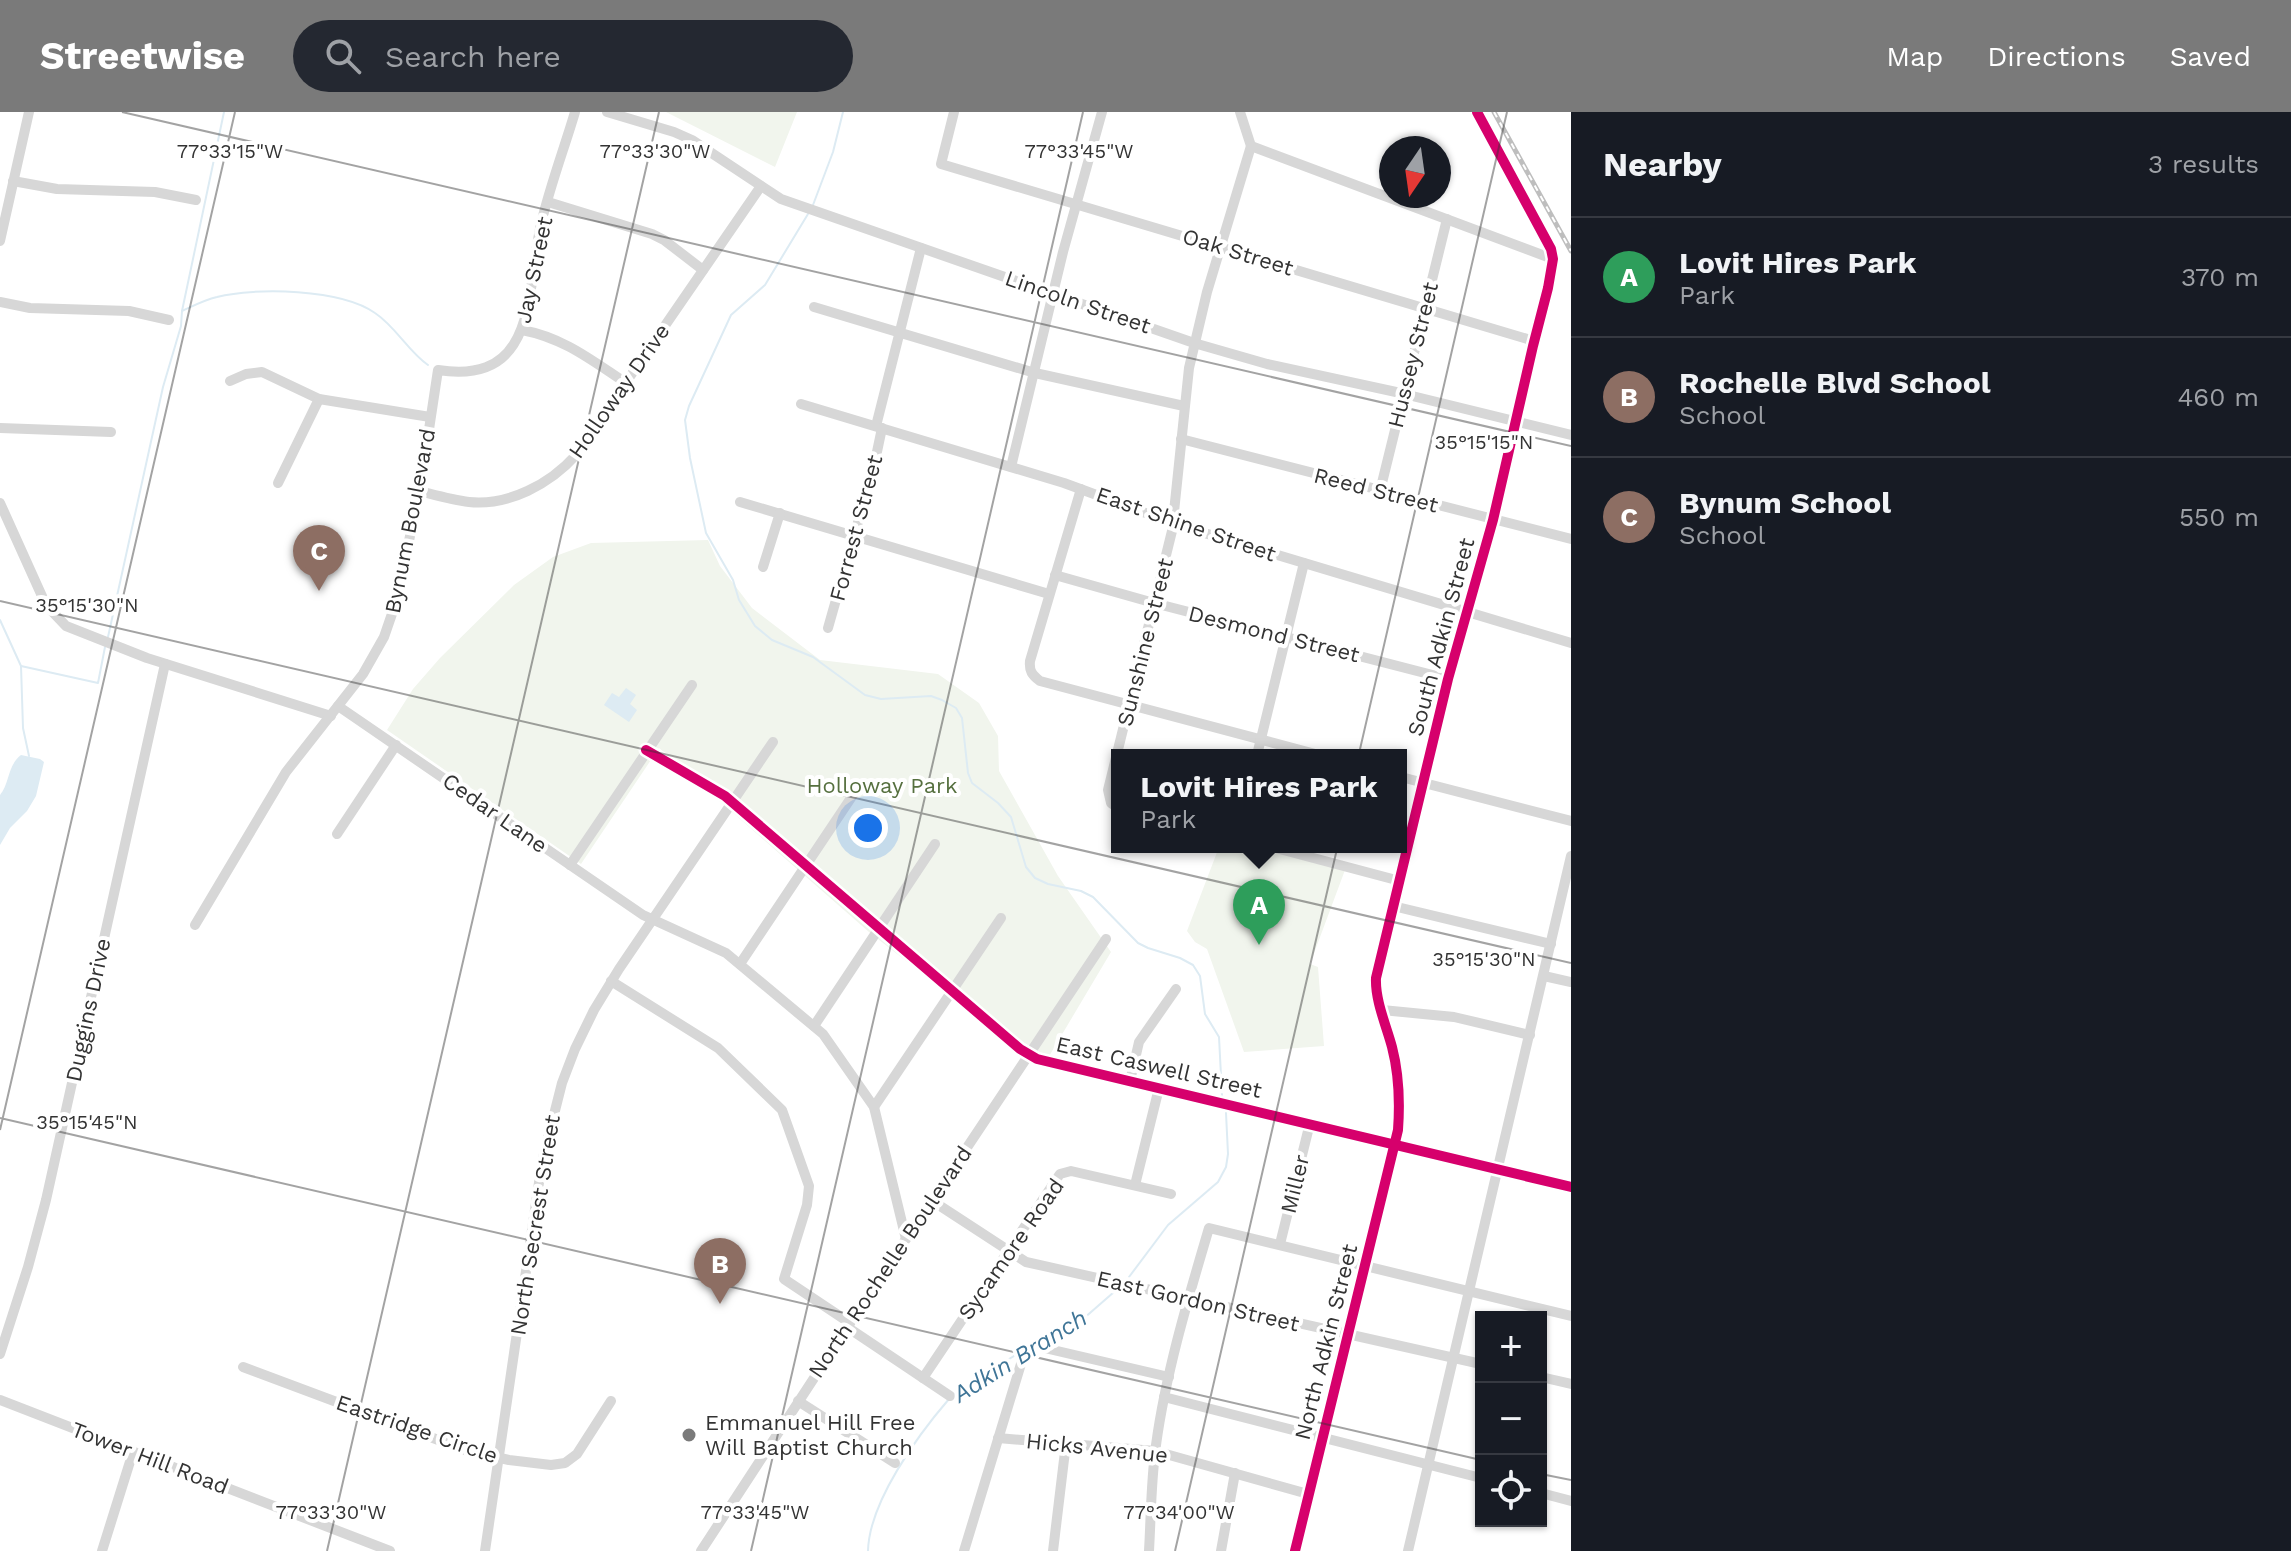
<!DOCTYPE html>
<meta charset="utf-8">
<style>
body{margin:0;font-family:"Work Sans",sans-serif;background:#242831;color:#f1f3f6}
.controls{position:absolute;right:24px;bottom:24px;display:grid;overflow:hidden;border-radius:0px;box-shadow:0 2px 6px #0004}
.controls button{width:72px;height:72px;display:grid;place-items:center;padding:0;border:0;border-bottom:2px solid #363941;background:#171b24;color:#f1f3f6;font:40px sans-serif}
.compass{position:absolute;left:1379px;top:24px;width:72px;height:72px;border-radius:50%;background:#171b24;box-shadow:0 2px 6px #0004;rotate:193deg}
.you{position:absolute;left:868px;top:716px;width:28px;height:28px;margin:-20px;border:6px solid #fff;border-radius:50%;background:#1a73e8;box-shadow:0 0 0 12px #1a73e833}
.badge{display:grid;place-items:center;width:52px;height:52px;border-radius:50%;background:#7a7a7a;color:#fff;font-size:26px;font-weight:700}
.pin{position:absolute;translate:-50% -66px;filter:drop-shadow(0 2px 4px #0008)}
.pin::after{content:'';position:absolute;top:42px;width:28px;height:24px;background:inherit;clip-path:polygon(0 0,100% 0,50% 100%)}
.popup{position:absolute;left:1111px;top:637px;width:296px;height:104px;box-sizing:border-box;display:grid;place-content:center;border-radius:0px;background:#171b24;filter:drop-shadow(0 2px 6px #0005);font-size:26px;white-space:nowrap;color:#9ea1a6}
.popup b{font-size:30px;color:#f1f3f6}
.popup::after{content:'';position:absolute;left:50%;top:100%;margin-left:-16px;border:16px solid transparent;border-top-color:#171b24}
.list{margin:0;padding:0;list-style:none}
h2{display:flex;justify-content:space-between;align-items:center;height:104px;margin:0;padding:0 32px;font-size:34px}
h2 small{font-size:26px;font-weight:400;color:#9ea1a6}
.list li{display:grid;grid-template-columns:52px 1fr auto;gap:24px;align-items:center;box-sizing:border-box;height:120px;padding:0 32px;border-top:2px solid #363941}
.list b{display:block;font-size:30px;white-space:nowrap}
.list p{margin:0;font-size:26px;white-space:nowrap;color:#9ea1a6}
.list em{font-size:26px;font-style:normal;color:#9ea1a6}
.icon{flex:none;width:44px;height:44px;fill:none;stroke:currentColor;stroke-width:2;stroke-linecap:round;stroke-linejoin:round}
.map{position:relative;flex:none;width:1571px;height:1439px;overflow:hidden}
header{display:flex;align-items:center;gap:48px;box-sizing:border-box;height:112px;padding:0 40px;background:#7a7a7a;color:#fff}
header strong{font-size:38px}
nav{display:flex;gap:44px;margin-inline-start:auto;font-size:28px}
.search{width:560px;height:72px;background:#242831;display:flex;align-items:center;gap:20px;box-sizing:border-box;padding:0 28px;border-radius:44px;color:#9ea1a6;font-size:30px}
main{display:flex}
aside{flex:1;background:#171b24}
.map>svg:first-child{display:block}
.green{fill:#f1f5ed}
.water{fill:#ddebf3}
.lines{fill:none;stroke-linecap:round;stroke-linejoin:round}
.stream{stroke:#ddebf3;stroke-width:2}
.minor{stroke:#d7d7d7;stroke-width:10}
.rail-casing{stroke:#bebebe;stroke-width:5}
.rail{stroke:#fff;stroke-width:2;stroke-dasharray:6;stroke-linecap:butt}
.cycleway-casing{stroke:#fff;stroke-width:15}
.cycleway{stroke:#d6006c;stroke-width:10}
.ticks{fill:none;stroke:#333;stroke-width:2;stroke-opacity:0.45}
.poi-dot{fill:#7a7a7a;stroke:#fff;stroke-width:3}
.labels{text-anchor:middle;dominant-baseline:central;stroke-width:8;stroke-linejoin:round;paint-order:stroke}
.street-label{font-size:22px;fill:#333;stroke:#fff}
.park-label{font-size:22px;fill:#56703f;stroke:#fff}
.poi-label{font-size:22px;fill:#333;stroke:#fff;text-anchor:start}
.water-label{font-size:24px;font-style:italic;fill:#3f7597;stroke:#fff}
.ticks-label{font-size:20px;text-anchor:middle;fill:#333;stroke:#fff;stroke-width:8;stroke-linejoin:round;paint-order:stroke}
</style>
<header>
<strong>Streetwise</strong>
<div class="search"><svg class="icon" aria-label="search" viewBox="0 0 24 24"><circle cx="10" cy="10" r="6"/><path d="M15 15l6 6"/></svg>Search here</div>
<nav><a>Map</a><a>Directions</a><a>Saved</a></nav>
</header>
<main>
<div class="map">
<svg width="1571" height="1439" viewBox="0 0 1571 1439">
<rect width="100%" height="100%" fill="#fff"/>
<g class="green">
<polygon points="666,0 797,0 775,55"/>
<polygon points="708,428 720,454 752,496 820,548 938,562 979,591 998,624 999,659 1058,764 1111,840 1048,946 952,885 869,820 659,636 581,752 387,618 413,577 440,546 514,473 553,445 591,431"/>
<polygon points="1219,735 1268,735 1345,758 1310,852 1318,855 1324,934 1244,940 1207,837 1195,830 1187,819"/>
</g>
<g class="water">
<polygon points="626,576 636,583 630,592 637,598 629,610 604,593 612,581 619,585"/>
<path d="M21 643 40 647 44 650 36 684 27 699 10 716 0 733V683C10 671 7 654 21 643Z"/>
</g>
<g class="lines">
<g class="stream">
<polyline points="813,93 833,40 843,0"/>
<polyline points="808,102 765,173 731,203 689,294 685,308 690,346 706,421 733,468 739,488 755,514 772,528 813,545 865,583 881,587 931,584 942,588 956,596 962,606 968,661 972,671 998,691 1011,705 1026,755 1035,766 1048,772 1081,779 1093,785 1138,831 1148,836 1180,846 1193,853 1200,864 1205,902 1219,925 1222,983"/>
<path d="M182 199C193 194 204 188 217 185 256 175 341 177 375 201 396 215 408 239 428 253"/>
<polyline points="0,508 21,554 23,616 29,644"/>
<polyline points="108,525 163,275 181,214 182,199 224,0"/>
<polyline points="21,554 98,571 105,535"/>
<polyline points="1129,1165 1168,1113 1218,1070 1226,1055 1228,1042 1226,1001"/>
<polyline points="1044,1231 1075,1214 1114,1180"/>
<polyline points="954,1283 974,1268 1019,1241"/>
<path d="M868 1439C869 1390 918 1323 949 1287"/>
</g>
<g class="minor">
<polyline points="607,0 674,20 692,28 781,87 1194,231 1267,252 1396,280 1571,323"/>
<polyline points="954,0 941,52 1534,229"/>
<polyline points="1240,0 1251,34"/>
<polyline points="1251,34 1553,147"/>
<polyline points="13,69 57,77 155,80 196,88"/>
<polyline points="548,90 652,122 664,128 703,158"/>
<polyline points="0,129 29,0"/>
<polyline points="0,190 30,196 129,199 169,208"/>
<polyline points="814,195 1035,261 1184,294"/>
<path d="M522 218C564 226 591 248 626 271"/>
<polyline points="230,269 246,262 262,260 319,287 430,305"/>
<polyline points="801,292 1064,371 1181,414 1571,531"/>
<polyline points="876,314 921,136"/>
<polyline points="0,316 111,320"/>
<polyline points="1181,327 1571,427"/>
<polyline points="1011,355 1063,140 1102,0"/>
<polyline points="278,371 319,287"/>
<path d="M1081 377 1030 549C1029 559 1032 563 1040 569L1319 643"/>
<path d="M419 379C435 383 452 388 469 390 509 394 550 372 576 343L761 74"/>
<polyline points="1380,379 1447,107"/>
<polyline points="740,390 1049,482"/>
<polyline points="0,391 46,493 66,514 147,546 331,604"/>
<polyline points="763,455 780,401"/>
<polyline points="1055,463 1154,491 1448,567"/>
<polyline points="828,516 874,354 882,316"/>
<polyline points="338,594 643,803 726,841 823,922 874,995 906,1127"/>
<polyline points="646,638 725,684 1020,937 1037,947 1571,1075"/>
<polyline points="1257,643 1304,451"/>
<polyline points="1401,665 1571,709"/>
<polyline points="1117,695 1111,691 1108,678 1172,419 1189,256 1207,180 1251,34"/>
<polyline points="337,722 396,633"/>
<polyline points="1272,735 1400,769"/>
<polyline points="570,753 692,573"/>
<polyline points="1393,794 1551,832"/>
<path d="M195 813 286 660 363 562 384 525 394 496 403 460 423 357 438 258C539 274 526 178 541 112 550 74 564 37 575 0"/>
<polyline points="740,852 859,674"/>
<polyline points="1544,864 1571,870"/>
<polyline points="611,869 718,936 782,998 809,1074 807,1093 784,1167 850,1211"/>
<polyline points="1382,898 1454,905 1530,923"/>
<polyline points="814,914 935,732"/>
<polyline points="1130,969 1139,930 1176,877"/>
<polyline points="874,995 1001,806"/>
<polyline points="1135,1073 1159,976"/>
<polyline points="931,1088 1026,1150 1481,1252"/>
<polyline points="1280,1132 1310,1011"/>
<polyline points="847,1215 950,1284"/>
<polyline points="1036,1234 1169,1265"/>
<polyline points="0,1242 28,1155 46,1088 165,552"/>
<polyline points="243,1255 465,1338 509,1348 551,1353 565,1351 577,1342 611,1289"/>
<polyline points="1541,1265 1571,1272"/>
<polyline points="923,1266 1060,1062 1071,1059 1171,1082"/>
<polyline points="1164,1285 1481,1366"/>
<polyline points="0,1288 390,1439"/>
<polyline points="798,1289 895,1351"/>
<polyline points="998,1326 1155,1339 1308,1382"/>
<polyline points="1541,1381 1571,1389"/>
<polyline points="102,1439 133,1340"/>
<polyline points="485,1439 542,1050 562,971 575,937 594,898 619,857 773,630"/>
<polyline points="701,1439 850,1211 1106,827"/>
<polyline points="964,1439 1024,1242"/>
<polyline points="1053,1439 1066,1331"/>
<path d="M1149 1439C1151 1404 1151 1368 1156 1333 1166 1260 1188 1187 1209 1116L1571 1204"/>
<polyline points="1221,1439 1235,1361"/>
<path d="M1295 1439 1398 1018C1400 990 1399 962 1392 935 1386 913 1375 888 1376 866L1448 567 1493 408 1533 234 1548 176 1553 147 1551 137 1477 0"/>
<polyline points="1408,1439 1571,744"/>
</g>
<defs>
<polyline id="rail" points="1494,0 1571,139"/>
</defs>
<use href="#rail" class="rail-casing"/>
<use href="#rail" class="rail"/>
<defs>
<g id="cycleway">
<polyline points="646,638 725,684 1020,937 1037,947 1571,1075"/>
<path d="M1295 1439 1398 1018C1400 990 1399 962 1392 935 1386 913 1375 888 1376 866L1448 567 1493 408 1533 234 1548 176 1553 147 1551 137 1477 0"/>
</g>
</defs>
<use href="#cycleway" class="cycleway-casing"/>
<use href="#cycleway" class="cycleway"/>
</g>
<path class="ticks" d="M122 0 1571 334M0 489 1571 851M0 1006 1481 1348M0 1018 235 0M1541 1362 1571 1368M327 1439 659 0M751 1439 1083 0M1175 1439 1507 0"/>
<circle class="poi-dot" cx="689" cy="1323" r="8"/>
<g class="labels">
<g class="street-label">
<text transform="translate(1238 140) rotate(17)">Oak Street</text>
<text transform="translate(534 158) rotate(-78)">Jay Street</text>
<text transform="translate(1078 190) rotate(19)">Lincoln Street</text>
<text transform="translate(1413 243) rotate(-76)">Hussey Street</text>
<text transform="translate(619 279) rotate(-55)">Holloway Drive</text>
<text transform="translate(1376 378) rotate(14)">Reed Street</text>
<text transform="translate(410 409) rotate(-79)">Bynum Boulevard</text>
<text transform="translate(1186 412) rotate(19)">East Shine Street</text>
<text transform="translate(856 416) rotate(-75)">Forrest Street</text>
<text transform="translate(1274 522) rotate(14)">Desmond Street</text>
<text transform="translate(1441 525) rotate(-75)">South Adkin Street</text>
<text transform="translate(1145 530) rotate(-76)">Sunshine Street</text>
<text transform="translate(495 701) rotate(35)">Cedar Lane</text>
<text transform="translate(88 898) rotate(-78)">Duggins Drive</text>
<text transform="translate(1159 955) rotate(13)">East Caswell Street</text>
<text transform="translate(1295 1072) rotate(-76)">Miller</text>
<text transform="translate(535 1113) rotate(-81)">North Secrest Street</text>
<text transform="translate(1011 1137) rotate(-55)">Sycamore Road</text>
<text transform="translate(890 1150) rotate(-56)">North Rochelle Boulevard</text>
<text transform="translate(1198 1189) rotate(13)">East Gordon Street</text>
<text transform="translate(1326 1230) rotate(-76)">North Adkin Street</text>
<text transform="translate(417 1317) rotate(19)">Eastridge Circle</text>
<text transform="translate(1097 1336) rotate(6)">Hicks Avenue</text>
<text transform="translate(150 1346) rotate(21)">Tower Hill Road</text>
</g>
<g class="park-label">
<text x="882" y="673">Holloway Park</text>
</g>
<g class="poi-label">
<text x="705" y="1310">Emmanuel Hill Free<tspan x="705" dy="25">Will Baptist Church</tspan></text>
</g>
<g class="water-label">
<text transform="translate(1020 1244) rotate(-32)">Adkin Branch</text>
</g>
</g>
<g class="ticks-label">
<text x="230" y="46">77°33'15"W</text>
<text x="655" y="46">77°33'30"W</text>
<text x="1079" y="46">77°33'45"W</text>
<text x="1484" y="337">35°15'15"N</text>
<text x="87" y="500">35°15'30"N</text>
<text x="1484" y="854">35°15'30"N</text>
<text x="87" y="1017">35°15'45"N</text>
<text x="331" y="1407">77°33'30"W</text>
<text x="755" y="1407">77°33'45"W</text>
<text x="1179" y="1407">77°34'00"W</text>
</g>
</svg>
<div class="controls">
<button>+</button>
<button>−</button>
<button><svg class="icon" aria-label="locate" viewBox="0 0 24 24"><circle cx="12" cy="12" r="6"/><path d="M12 2v4M12 18v4M2 12h4M18 12h4"/></svg></button>
</div>
<svg class="compass" viewBox="-18 -18 36 36"><path d="M0-13l5 13h-10z" fill="#e53935"/><path d="M0 13l5-13h-10z" fill="#9ea1a6"/></svg>
<div class="you"></div>
<div class="pin badge" style="left:1259px;top:833px;background:#2e9e5b">A</div>
<div class="popup"><b>Lovit Hires Park</b>Park</div>
<div class="pin badge" style="left:720px;top:1192px;background:#8d6e63">B</div>
<div class="pin badge" style="left:319px;top:479px;background:#8d6e63">C</div>
</div>
<aside>
<h2>Nearby<small>3 results</small></h2>
<ul class="list">
<li><span class="badge" style="background:#2e9e5b">A</span><div><b>Lovit Hires Park</b><p>Park</p></div><em>370 m</em></li>
<li><span class="badge" style="background:#8d6e63">B</span><div><b>Rochelle Blvd School</b><p>School</p></div><em>460 m</em></li>
<li><span class="badge" style="background:#8d6e63">C</span><div><b>Bynum School</b><p>School</p></div><em>550 m</em></li>
</ul>
</aside>
</main>
